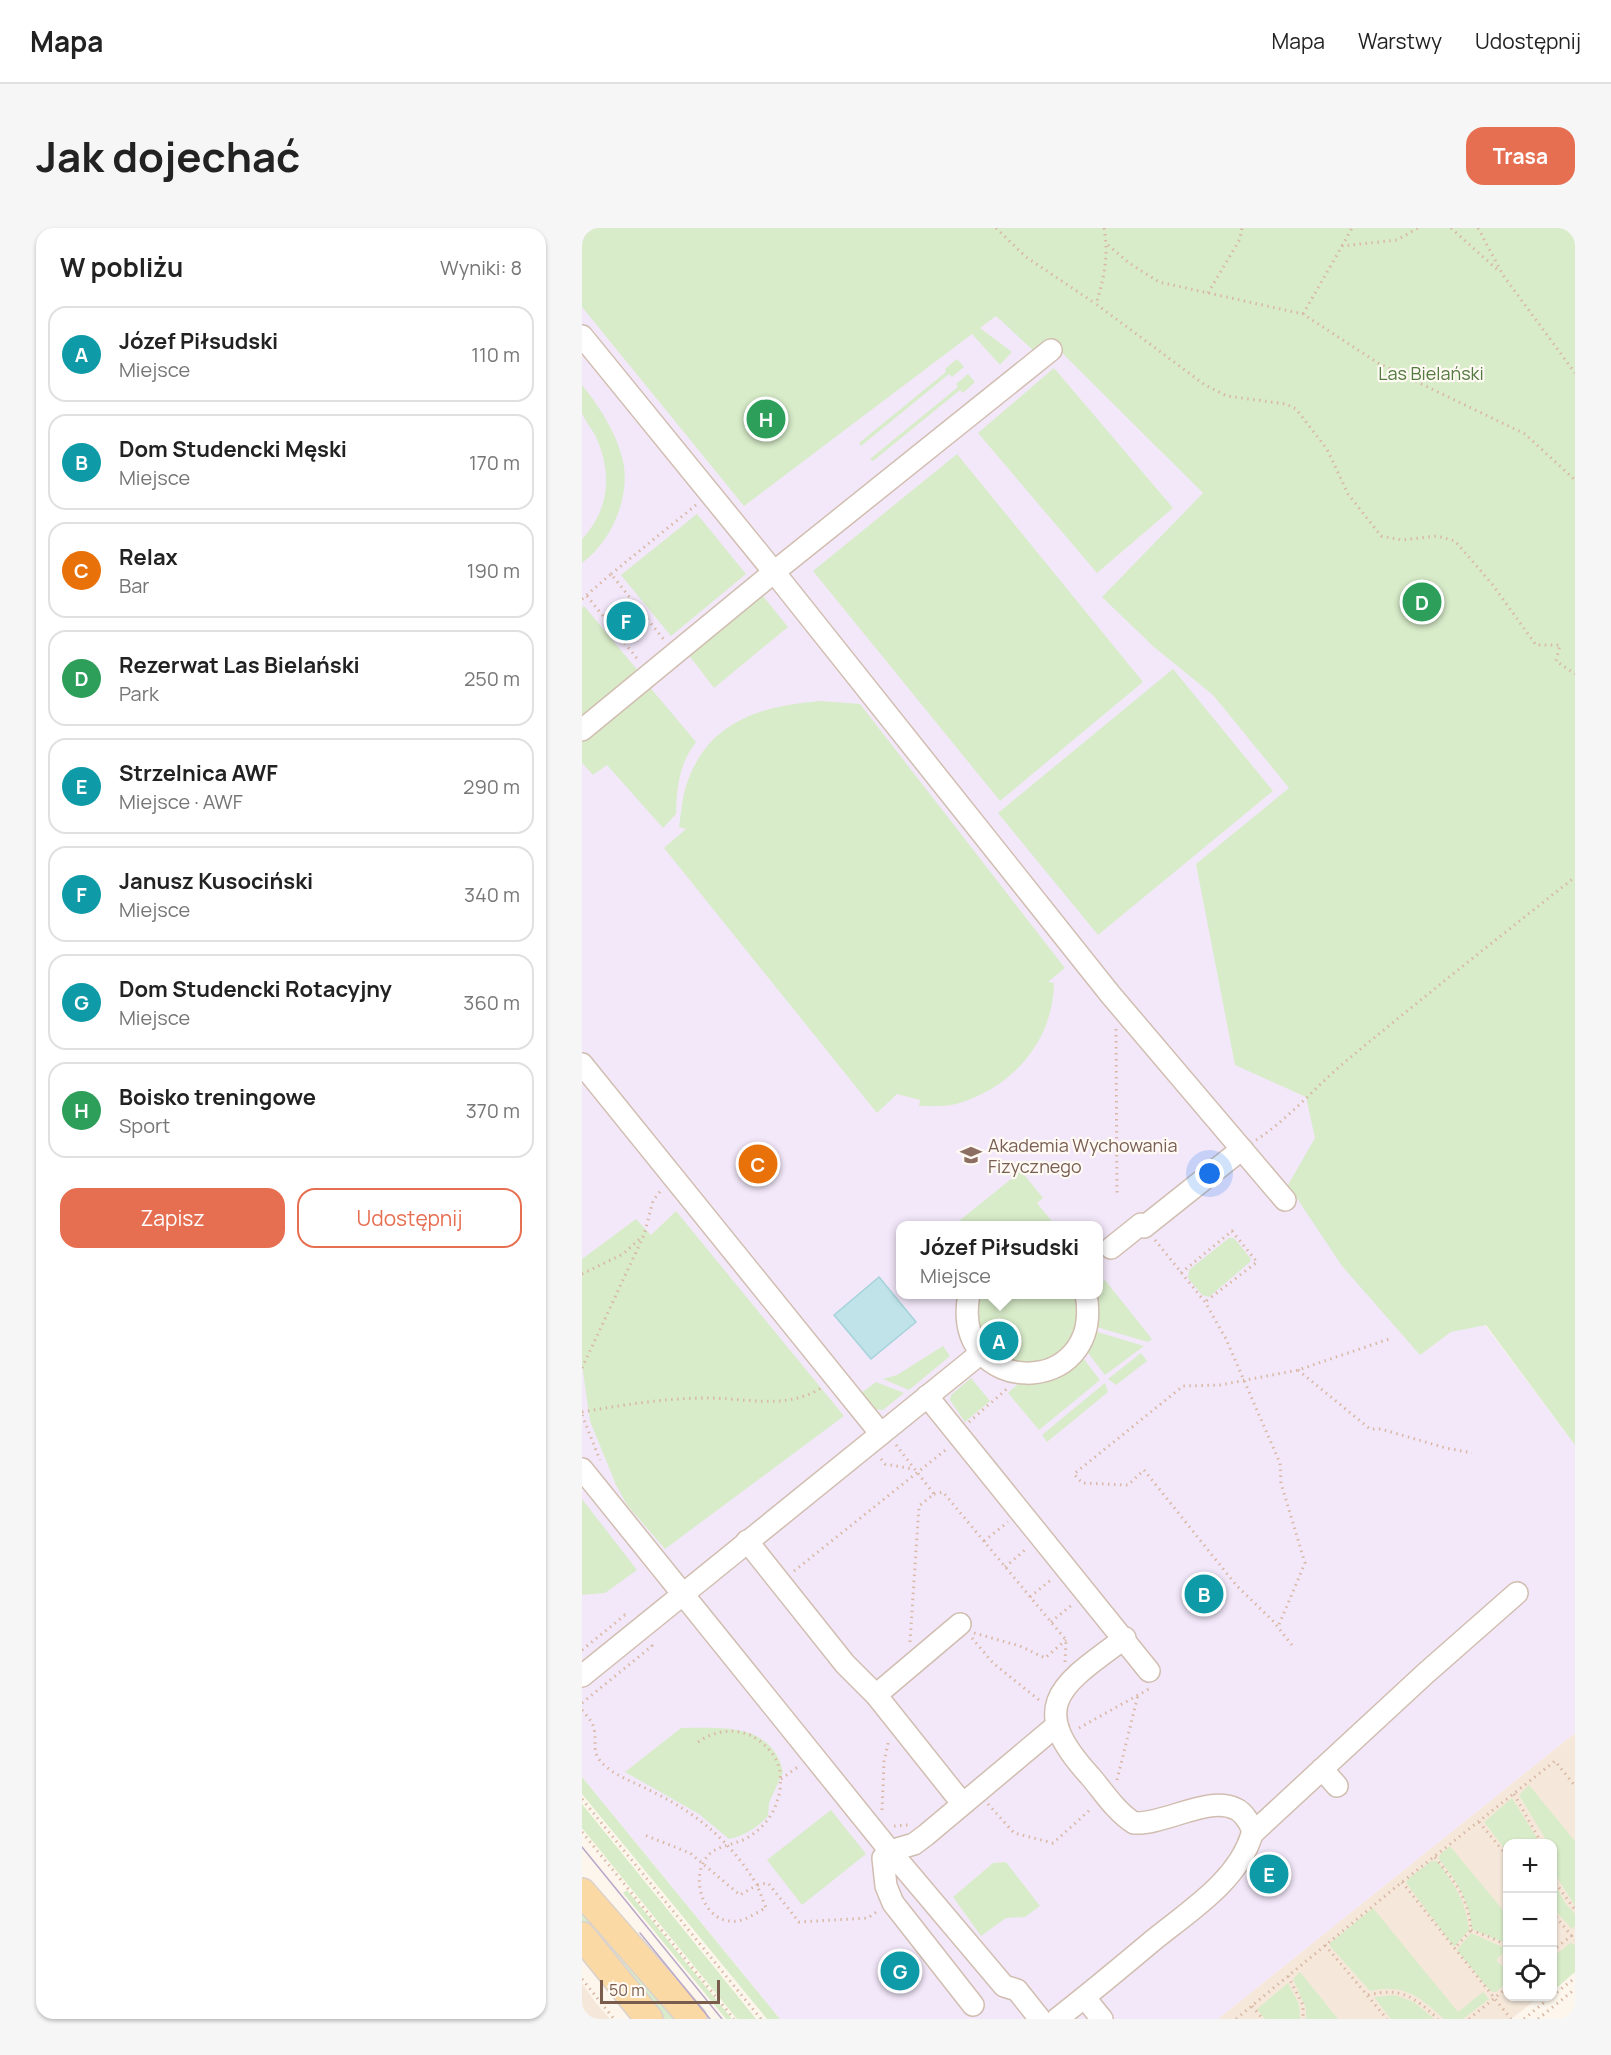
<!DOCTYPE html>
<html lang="pl">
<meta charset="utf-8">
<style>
body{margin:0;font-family:Manrope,sans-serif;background:#f6f6f6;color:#222}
.controls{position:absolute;right:18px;bottom:18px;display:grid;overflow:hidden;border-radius:12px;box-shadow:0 2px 4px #0004}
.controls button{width:54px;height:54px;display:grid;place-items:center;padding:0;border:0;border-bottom:2px solid #e0e0e0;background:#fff;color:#222;font:30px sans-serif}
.scale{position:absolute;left:18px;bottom:15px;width:120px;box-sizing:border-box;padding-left:6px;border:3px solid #7a5c4d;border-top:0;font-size:16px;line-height:21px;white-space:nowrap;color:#7a5c4d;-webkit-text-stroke:4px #fffaf3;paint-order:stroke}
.you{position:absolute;left:628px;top:946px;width:21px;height:21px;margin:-15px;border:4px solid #fff;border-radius:50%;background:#1a73e8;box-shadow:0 0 0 9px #1a73e833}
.badge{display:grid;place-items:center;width:39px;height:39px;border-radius:50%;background:#e76f51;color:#fff;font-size:20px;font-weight:700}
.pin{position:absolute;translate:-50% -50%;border:3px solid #fff;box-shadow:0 2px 6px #0006}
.popup{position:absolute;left:314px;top:993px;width:207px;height:78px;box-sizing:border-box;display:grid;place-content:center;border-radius:12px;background:#fff;filter:drop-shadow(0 2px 4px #0005);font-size:20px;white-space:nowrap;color:#767676}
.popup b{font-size:22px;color:#222}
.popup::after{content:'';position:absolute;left:50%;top:100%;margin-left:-12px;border:12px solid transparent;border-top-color:#fff}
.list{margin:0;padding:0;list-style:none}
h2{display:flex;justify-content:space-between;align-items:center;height:78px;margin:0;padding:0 24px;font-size:26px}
h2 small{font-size:20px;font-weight:400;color:#767676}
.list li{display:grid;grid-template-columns:39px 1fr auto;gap:18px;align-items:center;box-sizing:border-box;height:96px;margin:0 12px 12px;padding:0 12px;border:2px solid #e0e0e0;border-radius:18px}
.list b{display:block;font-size:22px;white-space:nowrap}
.list p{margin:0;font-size:20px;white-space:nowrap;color:#767676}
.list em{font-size:20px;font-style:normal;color:#767676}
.actions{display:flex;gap:12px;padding:18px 24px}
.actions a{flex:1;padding:14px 0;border:2px solid #e76f51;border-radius:18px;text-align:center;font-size:21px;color:#e76f51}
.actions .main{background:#e76f51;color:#fff}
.icon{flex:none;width:33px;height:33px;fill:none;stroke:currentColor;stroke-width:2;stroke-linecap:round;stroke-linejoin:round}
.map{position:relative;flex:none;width:993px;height:1791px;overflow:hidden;border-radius:18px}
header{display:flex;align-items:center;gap:36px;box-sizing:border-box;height:84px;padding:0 30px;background:#fff;border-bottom:2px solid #e0e0e0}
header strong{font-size:28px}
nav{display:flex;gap:33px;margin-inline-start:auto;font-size:21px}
.intro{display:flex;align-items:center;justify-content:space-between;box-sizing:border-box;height:144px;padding:0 36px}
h1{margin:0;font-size:42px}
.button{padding:15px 27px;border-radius:18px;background:#e76f51;color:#fff;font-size:21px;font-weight:700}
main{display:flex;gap:36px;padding:0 36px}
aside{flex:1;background:#fff;border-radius:18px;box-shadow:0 2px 4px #0004}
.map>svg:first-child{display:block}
.residential{fill:#f5e8da}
.education{fill:#f3e8fa;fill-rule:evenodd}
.green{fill:#d8ecc9}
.water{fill:#bfe3e8;stroke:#a5d3da;stroke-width:1.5}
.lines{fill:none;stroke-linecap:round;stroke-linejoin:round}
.minor-casing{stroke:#d1beb0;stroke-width:24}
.major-casing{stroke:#dad1cd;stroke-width:30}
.path{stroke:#d9b8a5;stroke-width:3;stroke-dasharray:1.5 4.5;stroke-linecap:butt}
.minor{stroke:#fff;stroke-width:21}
.major{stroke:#fbd9a5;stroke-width:27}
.tram{stroke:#b9a8c9;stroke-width:1.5}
.labels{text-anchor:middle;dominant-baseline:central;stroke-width:4.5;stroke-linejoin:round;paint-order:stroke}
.park-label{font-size:18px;fill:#537a41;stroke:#fffaf3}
.education-label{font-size:18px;fill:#785e54;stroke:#fffaf3;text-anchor:start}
</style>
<header>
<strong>Mapa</strong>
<nav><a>Mapa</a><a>Warstwy</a><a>Udostępnij</a></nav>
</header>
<div class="intro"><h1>Jak dojechać</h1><a class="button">Trasa</a></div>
<main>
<aside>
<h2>W pobliżu<small>Wyniki: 8</small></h2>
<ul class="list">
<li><span class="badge" style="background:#0f9aa8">A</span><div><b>Józef Piłsudski</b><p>Miejsce</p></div><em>110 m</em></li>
<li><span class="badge" style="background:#0f9aa8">B</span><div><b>Dom Studencki Męski</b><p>Miejsce</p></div><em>170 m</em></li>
<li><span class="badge" style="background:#e8710a">C</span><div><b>Relax</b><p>Bar</p></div><em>190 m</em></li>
<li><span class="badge" style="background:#2e9e5b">D</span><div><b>Rezerwat Las Bielański</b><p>Park</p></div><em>250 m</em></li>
<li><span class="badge" style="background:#0f9aa8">E</span><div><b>Strzelnica AWF</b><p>Miejsce · AWF</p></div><em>290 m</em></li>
<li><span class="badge" style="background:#0f9aa8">F</span><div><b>Janusz Kusociński</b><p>Miejsce</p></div><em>340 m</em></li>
<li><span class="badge" style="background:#0f9aa8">G</span><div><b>Dom Studencki Rotacyjny</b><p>Miejsce</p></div><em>360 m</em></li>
<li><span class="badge" style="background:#2e9e5b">H</span><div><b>Boisko treningowe</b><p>Sport</p></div><em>370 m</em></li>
</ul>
<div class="actions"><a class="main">Zapisz</a><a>Udostępnij</a></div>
</aside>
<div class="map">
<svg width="993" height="1791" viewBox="0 0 993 1791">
<rect width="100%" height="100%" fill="#fdf6ec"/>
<g class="residential">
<polygon points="993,1505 993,1740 971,1758 970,1616 926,1616 926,1768 958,1769 951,1774 929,1791 636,1791"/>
<polygon points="0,1755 14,1775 28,1791 0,1791"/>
</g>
<path class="education" d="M0 0H384L634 173 903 1097 993 1217V1505L636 1791H198L0 1549ZM318 998H516V1066H318Z"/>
<g class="green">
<polygon points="0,0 993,0 993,1217 904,1097 869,1104 838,1127 760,1038 706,957 733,910 724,869 653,837 614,636 707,560 631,467 572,419 520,369 621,265 483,128 471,112 453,124 414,88 398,100 430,124 418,137 390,106 162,278 0,79"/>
<polygon points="375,131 382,139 370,149 367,146 279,218 277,215 364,144 363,141"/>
<polygon points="472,140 591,280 515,345 396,205"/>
<polygon points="386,146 393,154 381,165 378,162 291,233 288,231 376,159 374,156"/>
<path d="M0 157C18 179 35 206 41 233 49 269 29 314 0 335V311C28 281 30 245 14 209 10 201 3 193 0 185 0 178 0 165 0 157Z"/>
<polygon points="375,226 561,454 418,573 231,343"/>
<polygon points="115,286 164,346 89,408 39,347"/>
<polygon points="181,368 206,399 132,460 106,426"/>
<polygon points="2,378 57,444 0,491 0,380"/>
<polygon points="591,441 691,563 516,707 416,585"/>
<path d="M66 457 114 514C97 536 95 558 94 586L81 600 25 537 11 547 0 535V511Z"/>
<path d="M239 473 278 476 483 740 466 754 472 755C471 814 430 860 374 876 363 879 349 878 337 878L338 872 315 866 295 885 82 620 104 601 97 599C99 586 100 571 104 558 125 493 178 478 239 473Z"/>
<polygon points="439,943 461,970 455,975 473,997 372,997"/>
<polygon points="94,983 262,1188 83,1321 45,1277 34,1257 8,1193 0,1137 0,1031 54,991 69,1007"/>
<polygon points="647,1010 652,1010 669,1031 668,1034 627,1069 620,1067 606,1050 607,1042"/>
<polygon points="523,1052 570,1111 566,1114 511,1098 510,1067 516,1066 516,1059"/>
<polygon points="395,1067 497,1067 498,1099 479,1127 449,1138 418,1130 396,1106"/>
<polygon points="509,1102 562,1118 523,1147 503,1121"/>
<polygon points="361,1118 368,1128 327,1162 301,1151 315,1147"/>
<polygon points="559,1125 565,1133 534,1157 526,1151"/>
<polygon points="498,1126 518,1152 457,1202 426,1165 440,1152"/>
<polygon points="389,1150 408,1173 383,1194 368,1172 369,1167"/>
<polygon points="294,1154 322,1165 301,1182 292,1181 279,1165"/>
<polygon points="523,1155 526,1164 465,1214 460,1207"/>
<polygon points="0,1271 55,1342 23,1365 0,1367"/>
<path d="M99 1500C139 1500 190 1494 201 1544L187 1575 186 1588C174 1600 164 1607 147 1611L117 1586 43 1544Z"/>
<polygon points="0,1549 198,1791 185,1791 0,1566"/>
<polygon points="947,1557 993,1613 993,1678 971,1643 970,1616 964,1615 963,1610 937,1567"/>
<polygon points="930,1570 958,1615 926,1616 925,1624 902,1594"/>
<polygon points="0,1576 154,1766 174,1791 155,1791 0,1600"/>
<polygon points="249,1582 284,1626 220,1677 185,1632"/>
<path d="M868 1618 925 1687V1716L890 1701C887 1672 875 1654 857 1631V1628Z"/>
<path d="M849 1633H855C872 1656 884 1673 887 1702L872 1719 825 1656V1652Z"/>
<polygon points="424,1634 458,1678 443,1689 424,1690 399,1708 371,1669 411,1635"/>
<polygon points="970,1652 984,1676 993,1686 993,1698 990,1701 971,1680"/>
<polygon points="45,1662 150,1791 144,1791 41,1665"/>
<polygon points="0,1679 100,1791 79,1791 0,1695"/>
<path d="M791 1680 876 1784 901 1764 907 1771 881 1791H862C838 1769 822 1755 788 1763L748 1718V1715Z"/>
<polygon points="889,1705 925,1721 914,1732 925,1743 925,1754 914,1764 908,1763 875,1722"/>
<polygon points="988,1715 993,1717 993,1744 971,1763 971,1729"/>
<polygon points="718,1744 756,1791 724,1791 724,1780 711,1751"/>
<polygon points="706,1755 717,1776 718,1791 683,1791 675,1781"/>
<polygon points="813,1767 832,1774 852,1791 809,1791 792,1769"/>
</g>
<polygon class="water" points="297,1049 334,1094 289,1131 252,1087"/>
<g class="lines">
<defs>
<g id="minor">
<polyline points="0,108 192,344 528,766 703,972"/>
<polyline points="0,502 192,344 469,122"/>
<polyline points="0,836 299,1206"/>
<polyline points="529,1020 559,996 562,999 660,921"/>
<path d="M387 1066C367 1171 523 1172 504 1066"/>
<polyline points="345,1168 567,1443"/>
<polyline points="0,1241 308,1623 332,1616 344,1607 474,1498"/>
<polyline points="165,1313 263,1436 294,1467 380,1575"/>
<polyline points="0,1448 399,1125"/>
<polyline points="294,1467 378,1396"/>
<polyline points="740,1541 755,1558"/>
<polyline points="671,1605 844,1445 935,1365"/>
<polyline points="503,1770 520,1791"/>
<polyline points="391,1777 311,1675 304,1658 301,1630 308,1623 422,1758 435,1762 458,1791"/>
<path d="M475 1791C507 1766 537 1741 568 1715 604 1685 656 1654 670 1606 672 1599 661 1584 654 1581 627 1567 582 1597 552 1595 534 1584 521 1563 508 1548 443 1477 479 1457 543 1410"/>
</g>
<g id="major">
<polyline points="0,1664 111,1791"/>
<polyline points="0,1708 67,1791"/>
</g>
</defs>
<use href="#minor" class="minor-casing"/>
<use href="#major" class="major-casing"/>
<g class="path">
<polyline points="414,0 444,29 514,76"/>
<path d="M522 0C527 27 522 51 514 76L623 157 645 168 704 176 714 181 745 221 766 266 799 308 820 312 855 308 873 313 910 356 954 417H978L974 433 993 446"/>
<polyline points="869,0 918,44"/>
<polyline points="896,0 921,47 993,145"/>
<polyline points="526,17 547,35 577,54 721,86 796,135 943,206 993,252"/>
<polyline points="760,18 770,0"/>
<polyline points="626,65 658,11 660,0"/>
<polyline points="721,86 760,18 815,12 836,0"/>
<polyline points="29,346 114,277"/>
<polyline points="5,368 57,433"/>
<polyline points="0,371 29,346 83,413"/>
<polyline points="534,801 535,967"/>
<path d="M674 912C707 891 733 859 764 833 839 771 916 710 993 649"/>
<polyline points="573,1012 623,1074 644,1111 698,1235 699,1255 723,1335 696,1399"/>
<polyline points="599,1045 650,1003 675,1034 623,1074"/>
<polyline points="0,1046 41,1026 61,1008"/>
<polyline points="0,1140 62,1007 71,973 79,962"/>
<polyline points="716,1142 788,1201 799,1201 864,1220 890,1225"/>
<path d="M0 1184C41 1177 83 1170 125 1170 163 1170 205 1182 239 1160"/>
<polyline points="0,1187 18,1232"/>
<polyline points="387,1194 427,1159"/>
<polyline points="314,1217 352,1266 337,1278 328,1414"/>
<polyline points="299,1231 303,1236 331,1241"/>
<polyline points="352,1266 361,1264 484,1412 483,1434"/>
<polyline points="402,1313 426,1294"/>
<polyline points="423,1339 444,1321"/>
<polyline points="212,1343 366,1220"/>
<polyline points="448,1369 470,1351"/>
<polyline points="469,1394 491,1376"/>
<polyline points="392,1405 438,1418 463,1430 484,1412"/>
<polyline points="390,1410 411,1435 457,1472"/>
<polyline points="710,1417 691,1393 654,1357 562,1242 546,1257 500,1255 492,1246 601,1158 638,1157 716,1142 810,1110"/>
<polyline points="0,1422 43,1387 45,1388"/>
<polyline points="0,1475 70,1418 68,1414"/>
<path d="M0 1482C5 1488 11 1494 12 1501 15 1515 9 1525 21 1536 36 1550 55 1555 73 1565 117 1587 149 1614 175 1657L158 1667 108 1625 60 1606"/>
<polyline points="497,1500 567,1461"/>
<path d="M116 1514C132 1503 150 1500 168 1507 182 1514 197 1529 198 1545 201 1574 187 1599 161 1612 146 1618 131 1618 122 1633 109 1656 124 1697 155 1693 165 1692 175 1684 184 1680L175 1657 186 1655 217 1694 286 1690 297 1682"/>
<polyline points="199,1551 217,1538"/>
<polyline points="535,1552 556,1467"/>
<polyline points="932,1566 960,1616"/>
<polyline points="0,1571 179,1791"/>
<polyline points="406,1576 432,1605 471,1615 510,1580"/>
<polyline points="300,1582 302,1534 307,1511"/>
<polyline points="897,1594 926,1629"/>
<polyline points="312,1598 326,1597"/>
<polyline points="0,1604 152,1791"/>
<path d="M853 1629C873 1655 886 1668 889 1702L872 1721"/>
<polyline points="970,1650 993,1682"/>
<polyline points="820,1654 929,1791"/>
<polyline points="970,1684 993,1712"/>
<polyline points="889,1702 910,1710 926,1718"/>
<polyline points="743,1717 805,1791"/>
<polyline points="970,1723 993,1705"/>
<polyline points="706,1748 721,1777 721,1791"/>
<polyline points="0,1751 32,1791"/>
<path d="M786 1767C820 1759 832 1769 856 1791"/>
<polyline points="970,1768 993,1750"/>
<polyline points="670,1778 681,1791"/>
<polyline points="654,1791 820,1654 973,1533 993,1558"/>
<polyline points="887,1791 926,1759"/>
<polyline points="942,1791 970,1768"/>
<polyline points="956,1791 993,1761"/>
</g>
<use href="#minor" class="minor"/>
<use href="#major" class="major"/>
<g class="tram">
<polyline points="0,1619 140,1791"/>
<polyline points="58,1705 128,1791"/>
</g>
</g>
<defs>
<symbol id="university-bare" viewBox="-9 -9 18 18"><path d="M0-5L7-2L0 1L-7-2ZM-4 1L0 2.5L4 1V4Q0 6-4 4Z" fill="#8d6e63" stroke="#fffaf3" stroke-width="2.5" paint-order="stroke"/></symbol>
</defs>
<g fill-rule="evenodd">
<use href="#university-bare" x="374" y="912" width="30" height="30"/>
</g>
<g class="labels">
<g class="park-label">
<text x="849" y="145">Las Bielański</text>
</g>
<g class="education-label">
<text x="406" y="917">Akademia Wychowania<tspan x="406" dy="21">Fizycznego</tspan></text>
</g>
</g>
</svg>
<div class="controls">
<button>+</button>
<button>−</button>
<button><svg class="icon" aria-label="locate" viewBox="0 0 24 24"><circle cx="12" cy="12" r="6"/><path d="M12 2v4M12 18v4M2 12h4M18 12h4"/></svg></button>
</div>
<div class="scale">50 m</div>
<div class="you"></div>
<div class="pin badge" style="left:417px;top:1113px;background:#0f9aa8">A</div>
<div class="popup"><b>Józef Piłsudski</b>Miejsce</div>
<div class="pin badge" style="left:622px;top:1366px;background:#0f9aa8">B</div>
<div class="pin badge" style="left:176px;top:936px;background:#e8710a">C</div>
<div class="pin badge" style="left:840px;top:374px;background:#2e9e5b">D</div>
<div class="pin badge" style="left:687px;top:1646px;background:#0f9aa8">E</div>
<div class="pin badge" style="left:44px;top:393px;background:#0f9aa8">F</div>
<div class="pin badge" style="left:318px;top:1743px;background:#0f9aa8">G</div>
<div class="pin badge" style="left:184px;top:191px;background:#2e9e5b">H</div>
</div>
</main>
